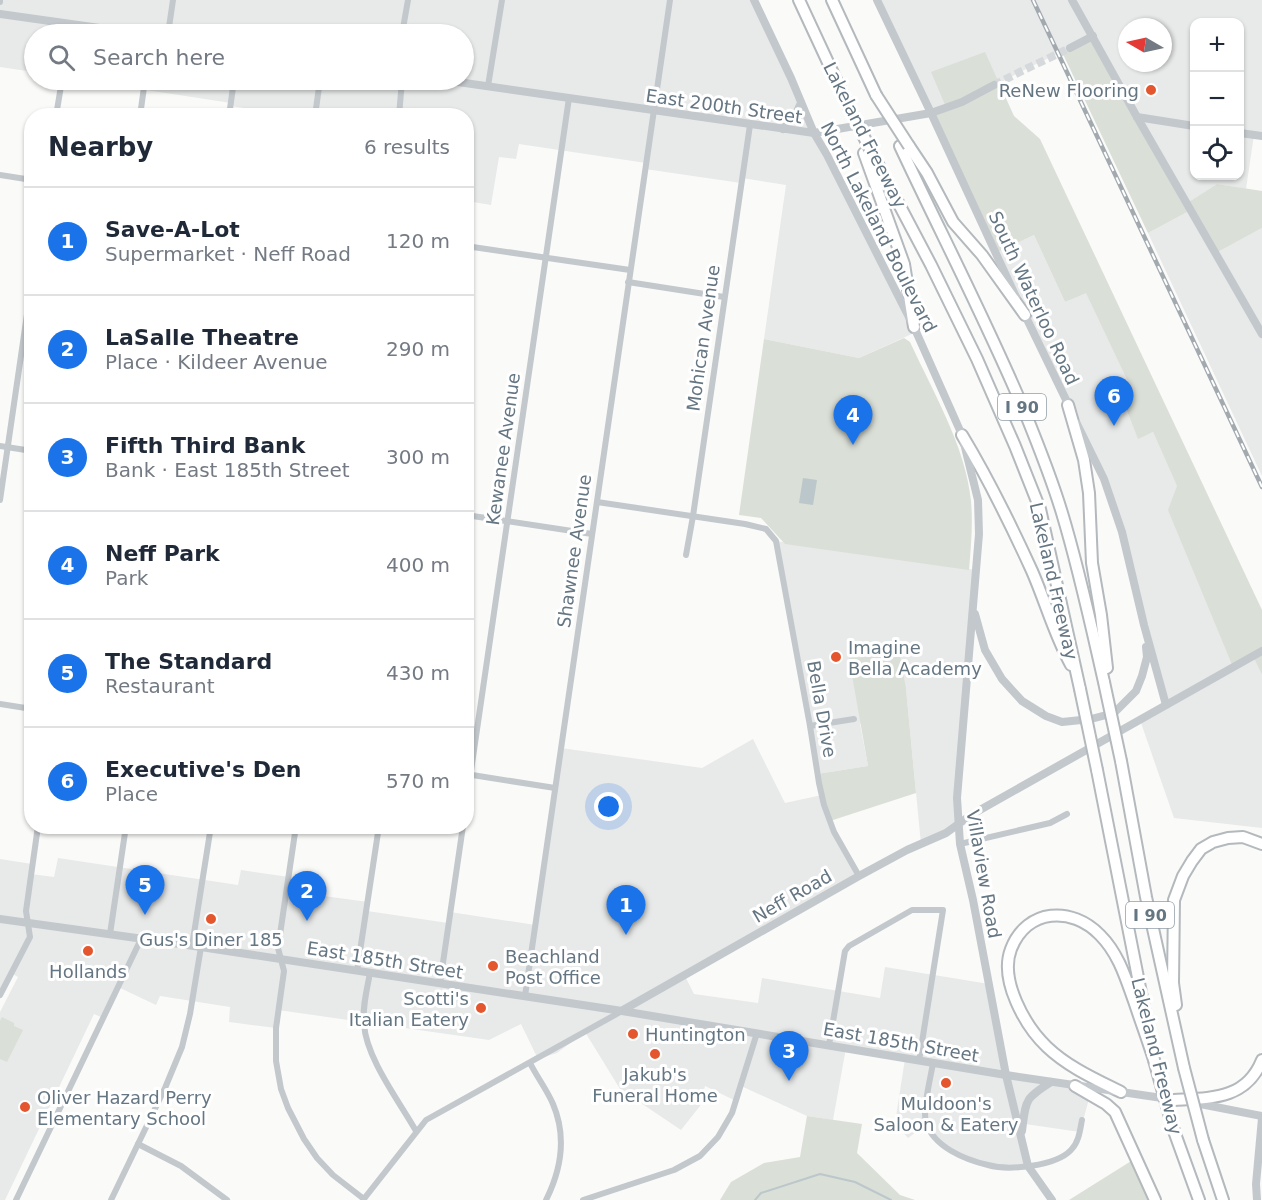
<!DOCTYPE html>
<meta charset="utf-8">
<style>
body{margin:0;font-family:"DejaVu Sans",sans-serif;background:#f6f6f7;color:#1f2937}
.controls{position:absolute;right:18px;top:18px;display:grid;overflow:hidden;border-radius:12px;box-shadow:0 2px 4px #0004}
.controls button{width:54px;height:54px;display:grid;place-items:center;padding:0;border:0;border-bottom:2px solid #e0e1e3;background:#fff;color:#1f2937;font:30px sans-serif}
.compass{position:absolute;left:1118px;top:18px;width:54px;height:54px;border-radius:50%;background:#fff;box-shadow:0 2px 4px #0004;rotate:279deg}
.you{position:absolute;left:609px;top:807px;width:21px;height:21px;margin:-15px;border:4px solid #fff;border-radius:50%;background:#1a73e8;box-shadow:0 0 0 9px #1a73e833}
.badge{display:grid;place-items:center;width:39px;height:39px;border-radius:50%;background:#1a73e8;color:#fff;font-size:20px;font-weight:700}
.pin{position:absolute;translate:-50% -50px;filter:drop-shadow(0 2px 3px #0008)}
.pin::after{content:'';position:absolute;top:32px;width:21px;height:18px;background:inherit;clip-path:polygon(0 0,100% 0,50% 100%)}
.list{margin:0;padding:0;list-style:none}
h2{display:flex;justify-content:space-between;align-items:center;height:78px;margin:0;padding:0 24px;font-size:26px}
h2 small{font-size:20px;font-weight:400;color:#747a83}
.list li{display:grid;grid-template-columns:39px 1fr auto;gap:18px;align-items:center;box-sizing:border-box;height:108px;padding:0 24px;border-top:2px solid #e0e1e3}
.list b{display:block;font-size:22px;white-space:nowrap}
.list p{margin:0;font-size:20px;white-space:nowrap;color:#747a83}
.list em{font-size:20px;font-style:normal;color:#747a83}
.icon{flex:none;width:33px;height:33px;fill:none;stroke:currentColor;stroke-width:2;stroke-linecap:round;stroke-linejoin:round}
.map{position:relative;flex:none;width:1262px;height:1200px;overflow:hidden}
.search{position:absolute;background:#fff;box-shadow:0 2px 4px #0004;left:24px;top:24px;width:450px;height:66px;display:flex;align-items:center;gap:15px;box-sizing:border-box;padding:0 21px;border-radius:33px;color:#747a83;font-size:22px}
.panel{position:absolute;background:#fff;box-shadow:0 2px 4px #0004;left:24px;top:108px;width:450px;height:726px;border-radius:24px}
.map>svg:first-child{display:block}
.built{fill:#e8e9e9;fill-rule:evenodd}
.green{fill:#dadfd7}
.water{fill:#bbc7cb}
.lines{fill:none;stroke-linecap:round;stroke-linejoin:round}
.stream{stroke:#bbc7cb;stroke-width:2}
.tertiary-tunnel{stroke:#d5d9db;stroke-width:8;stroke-dasharray:8 4;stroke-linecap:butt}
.motorway-casing{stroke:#b4b9bd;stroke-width:14}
.minor{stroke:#c3c8cc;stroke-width:6}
.tertiary{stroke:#c3c8cc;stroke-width:8}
.motorway{stroke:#fff;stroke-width:10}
.rail-casing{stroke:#a2aab0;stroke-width:4.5}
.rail{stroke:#fff;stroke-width:2;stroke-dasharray:7;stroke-linecap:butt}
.motorway-bridge-casing{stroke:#b4b9bd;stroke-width:14;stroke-linecap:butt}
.motorway-bridge{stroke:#fff;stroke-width:10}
.poi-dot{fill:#e4572e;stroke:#fff;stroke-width:2}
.labels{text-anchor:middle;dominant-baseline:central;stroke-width:6;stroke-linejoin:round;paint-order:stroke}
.shield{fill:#fff;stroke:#939fa8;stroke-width:1.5}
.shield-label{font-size:16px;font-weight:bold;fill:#657683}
.poi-label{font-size:18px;fill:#657683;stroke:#fff;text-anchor:start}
.street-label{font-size:18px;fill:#657683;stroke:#fff}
</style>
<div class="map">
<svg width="1262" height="1200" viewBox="0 0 1262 1200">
<rect width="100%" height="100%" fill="#fafaf8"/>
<g class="built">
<polygon points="0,0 754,0 791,78 916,332 859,358 764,339 786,185 742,178 741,183 645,169 646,163 519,144 516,159 499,157 491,205 467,201 466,116 292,115 231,106 231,103 81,80 464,80 464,34 34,34 34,72 0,67"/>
<path d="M877 0H1262V136L1254 135 1246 189 1217 184 1187 203 1070 48 1026 69 986 90 931 113ZM1194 22H1240V176H1194ZM1127 27H1163V63H1127Z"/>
<polygon points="1191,210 1216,253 1262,228 1262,476 1148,233"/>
<polygon points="1034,235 1065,302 1086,292 1128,382 1121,397 1138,438 1153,432 1262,675 1262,828 1174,818 1140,720 1166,705 1104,479 996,253"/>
<polygon points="776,541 976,570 958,825 921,844 906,689 860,724 868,766 817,774"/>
<polygon points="753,739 785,803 822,795 824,805 859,876 685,976 694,994 758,1003 762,978 880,998 885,967 989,984 1006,1075 1075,1086 1090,1095 1080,1132 1018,1123 1028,1166 990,1166 942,1145 927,1124 908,1138 895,1123 905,1059 846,1048 833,1120 807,1116 741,1086 736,1101 705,1086 700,1106 681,1130 620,1089 585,1032 557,1053 538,1059 521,1024 489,1040 278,1010 276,1028 229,1022 230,1007 160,996 156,1005 118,987 103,1018 94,1014 5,1200 0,1200 0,1012 18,977 11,973 0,995 0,859 32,864 31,874 54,877 58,858 238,885 241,870 289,877 287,891 368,902 367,911 448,923 450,912 535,925 561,748 702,768"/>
</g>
<g class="green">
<polygon points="1093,36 1187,203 1217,184 1262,191 1262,228 1216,253 1191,210 1148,233 1062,52"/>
<polygon points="985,52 1014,116 1040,139 1262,610 1262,675 1253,656 1233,667 1168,510 1177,486 1153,432 1138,439 1121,396 1128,382 1086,293 1065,302 1034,235 996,253 931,113 946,107 931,72"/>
<path d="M904 338 910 342C932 390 966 447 971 501 973 524 971 547 969 570L785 544 761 518 739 515 764 339 859 358Z"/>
<polygon points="900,655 906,689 916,793 830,821 817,774 868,766 849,658"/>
<polygon points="2,1017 14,1023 14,1026 23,1030 7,1062 0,1059 0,1021"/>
<polygon points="807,1116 862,1124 857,1153 900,1195 915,1200 720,1200 731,1182 764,1163 800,1157"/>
<polygon points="1136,1158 1155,1200 1069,1200"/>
</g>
<polygon class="water" points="803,478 817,480 813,505 799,503"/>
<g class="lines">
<polyline class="stream" points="755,1200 761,1193 820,1174 855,1182 891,1200"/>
<polyline class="tertiary-tunnel" points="994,85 1026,69 1070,48"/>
<defs>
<g id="motorway">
<polyline points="799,0 845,99"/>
<polyline points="832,0 876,95"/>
<path d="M900 146C942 236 988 324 1026 415 1039 447 1052 480 1062 513 1079 569 1091 625 1104 682"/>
<polyline points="909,146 927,173 953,222 982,255 1025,315"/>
<polyline points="864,153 904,264 914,327"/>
<polyline points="872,153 931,265 977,359 1015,446 1040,509 1080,689"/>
<polyline points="1068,405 1084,460 1089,493 1092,563 1101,615 1107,668"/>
<path d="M962 435C988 478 1011 525 1032 571 1046 603 1054 634 1071 665"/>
<polyline points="1121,761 1146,897 1184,1068"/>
<polyline points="1097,770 1146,1018"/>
<polyline points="1176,1005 1173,983 1174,900 1183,876 1192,861 1201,849 1213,842 1228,838 1243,837 1262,844"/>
<polyline points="1075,1086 1106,1104 1115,1112 1155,1200"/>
<path d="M1121 1092C1095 1079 1068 1067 1047 1047 1025 1026 999 980 1011 949 1027 908 1072 906 1100 935 1119 954 1126 979 1135 1004 1141 1022 1148 1041 1154 1060"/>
<path d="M1174 1100C1210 1098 1246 1100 1262 1060"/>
<polyline points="1174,1131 1199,1200"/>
<polyline points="1203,1140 1223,1200"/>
</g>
</defs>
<use href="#motorway" class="motorway-casing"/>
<g class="minor">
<polyline points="0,2 0,0"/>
<polyline points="68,34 69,24"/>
<polyline points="168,34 173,0"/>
<polyline points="402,34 408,0"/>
<polyline points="488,86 502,0"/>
<polyline points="56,116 62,80"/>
<polyline points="140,116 145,80"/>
<polyline points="229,116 234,80"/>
<polyline points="315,116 320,80"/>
<polyline points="399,116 402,80"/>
<polyline points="0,175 32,180"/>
<polyline points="466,246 630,270"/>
<polyline points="628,282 724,297"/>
<polyline points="0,446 32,451"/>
<polyline points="0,500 32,280"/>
<polyline points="597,502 745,524 766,529 776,541 810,726 819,783 824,805 834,832 859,876"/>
<polyline points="466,515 592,534"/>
<polyline points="686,555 693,516 750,125"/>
<polyline points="0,704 32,709"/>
<polyline points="810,726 854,719"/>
<polyline points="466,774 555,788"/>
<polyline points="466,805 569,98"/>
<polyline points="296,826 278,948 284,971 276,1028 276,1061 281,1089 288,1108 304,1139 317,1158 333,1175 364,1199"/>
<polyline points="960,844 1050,823 1067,814"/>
<polyline points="110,934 126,826"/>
<polyline points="192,946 211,826"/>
<polyline points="357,971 379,826"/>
<path d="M370 973C367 989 362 1008 364 1024 366 1058 399 1101 416 1131"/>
<polyline points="440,983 463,826"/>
<polyline points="0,995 30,937 26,911 38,826"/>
<polyline points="525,996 670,0"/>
<polyline points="829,1045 845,951 849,946 912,910 943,910 919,1061"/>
<path d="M530 1063C537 1077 547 1090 553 1104 567 1137 561 1170 546 1200"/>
<path d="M933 1063C931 1076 922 1111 926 1122 933 1147 966 1160 988 1165 1009 1171 1056 1166 1071 1150 1079 1142 1080 1130 1082 1120"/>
<polyline points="138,1144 181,1166 227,1200"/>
<polyline points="16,1200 141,939"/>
<polyline points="111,1200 165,1088 182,1047 190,1014 201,947"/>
<polyline points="363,1200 426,1120 622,1011"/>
<polyline points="583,1200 674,1170 700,1156 718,1137 732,1113 757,1033"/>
</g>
<g class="tertiary">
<polyline points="754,0 791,78 814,133 827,155 914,327 962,435 978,500 979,534 957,798 960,844 973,900 1006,1075 1028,1166 1052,1200"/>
<polyline points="877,0 931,113 1016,297"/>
<polyline points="1072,0 1137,117 1262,334"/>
<polyline points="0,14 142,34"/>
<polyline points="1070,48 1093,36"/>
<polyline points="444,80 814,133 931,113 962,102 994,85"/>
<polyline points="1137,117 1194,126"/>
<polyline points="783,129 795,116 801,103"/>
<polyline points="1240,133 1262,136"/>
<polyline points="1023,311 1070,408"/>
<polyline points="1077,424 1104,479 1122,532 1144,625 1166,705"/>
<polyline points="975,614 985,650 1002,679 1022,701 1046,716 1062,722 1091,719 1114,713 1136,691 1142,676 1147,657 1146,647"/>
<polyline points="0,919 201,947 622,1011 1006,1075 1169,1099"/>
<polyline points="623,1010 859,876 907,850 946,833 971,815 1262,651"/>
<polyline points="1190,1102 1262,1116"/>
<path d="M1022 1131C1026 1100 1024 1099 1051 1082"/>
<polyline points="1257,1200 1256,1184 1262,1118"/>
</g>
<use href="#motorway" class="motorway"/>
<defs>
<polyline id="rail" points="1033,0 1262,487"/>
</defs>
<use href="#rail" class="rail-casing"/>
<use href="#rail" class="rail"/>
<defs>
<g id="motorway-bridge">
<polyline points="876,95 909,146"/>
<polyline points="845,99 872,153"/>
<polyline points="1104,682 1121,761"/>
<polyline points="1080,689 1097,770"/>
<polyline points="1154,1060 1174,1131"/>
<polyline points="1184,1068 1203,1140"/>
</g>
</defs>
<use href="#motorway-bridge" class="motorway-bridge-casing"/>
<use href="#motorway-bridge" class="motorway-bridge"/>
</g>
<g class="poi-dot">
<circle cx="1151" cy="90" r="6"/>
<circle cx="836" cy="657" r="6"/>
<circle cx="211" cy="919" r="6"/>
<circle cx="88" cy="951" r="6"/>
<circle cx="493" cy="966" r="6"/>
<circle cx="481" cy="1008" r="6"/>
<circle cx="633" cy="1034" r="6"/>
<circle cx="655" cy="1054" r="6"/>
<circle cx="946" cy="1083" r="6"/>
<circle cx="25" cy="1107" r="6"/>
</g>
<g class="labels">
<g class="shield">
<rect x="998" y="394" width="48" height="26" rx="4.5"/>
<rect x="1126" y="902" width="48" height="26" rx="4.5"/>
</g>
<g class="shield-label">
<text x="1022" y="407">I 90</text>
<text x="1150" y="915">I 90</text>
</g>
<g class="poi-label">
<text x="1139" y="90" text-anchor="end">ReNew Flooring</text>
<text x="848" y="647">Imagine<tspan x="848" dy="21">Bella Academy</tspan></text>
<text x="211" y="939" text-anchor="middle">Gus's Diner 185</text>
<text x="505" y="956">Beachland<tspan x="505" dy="21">Post Office</tspan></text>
<text x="88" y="971" text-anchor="middle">Hollands</text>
<text x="469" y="998" text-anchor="end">Scotti's<tspan x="469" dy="21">Italian Eatery</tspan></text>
<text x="645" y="1034">Huntington</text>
<text x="655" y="1074" text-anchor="middle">Jakub's<tspan x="655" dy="21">Funeral Home</tspan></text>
<text x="37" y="1097">Oliver Hazard Perry<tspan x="37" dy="21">Elementary School</tspan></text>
<text x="946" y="1103" text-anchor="middle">Muldoon's<tspan x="946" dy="21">Saloon &amp; Eatery</tspan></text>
</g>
<g class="street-label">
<text transform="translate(724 106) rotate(8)">East 200th Street</text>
<text transform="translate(865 135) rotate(63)">Lakeland Freeway</text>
<text transform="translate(879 227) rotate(63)">North Lakeland Boulevard</text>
<text transform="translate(1034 298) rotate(65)">South Waterloo Road</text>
<text transform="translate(703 338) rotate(-82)">Mohican Avenue</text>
<text transform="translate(503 449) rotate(-82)">Kewanee Avenue</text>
<text transform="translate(574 551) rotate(-82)">Shawnee Avenue</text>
<text transform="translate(1054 581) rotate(77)">Lakeland Freeway</text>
<text transform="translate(822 709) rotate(80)">Bella Drive</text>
<text transform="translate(984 874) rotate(80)">Villaview Road</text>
<text transform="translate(792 896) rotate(-30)">Neff Road</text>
<text transform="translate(385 960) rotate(9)">East 185th Street</text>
<text transform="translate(901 1042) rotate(10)">East 185th Street</text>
<text transform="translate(1157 1056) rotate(76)">Lakeland Freeway</text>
</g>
</g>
</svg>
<div class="controls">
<button>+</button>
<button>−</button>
<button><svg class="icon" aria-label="locate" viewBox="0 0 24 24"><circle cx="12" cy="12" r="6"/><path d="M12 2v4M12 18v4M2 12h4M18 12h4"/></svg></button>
</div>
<svg class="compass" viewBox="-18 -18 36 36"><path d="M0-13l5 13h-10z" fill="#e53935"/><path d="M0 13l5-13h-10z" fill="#747a83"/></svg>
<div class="you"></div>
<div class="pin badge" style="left:626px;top:935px">1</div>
<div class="pin badge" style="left:307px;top:921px">2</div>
<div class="pin badge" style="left:789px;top:1081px">3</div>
<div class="pin badge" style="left:853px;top:445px">4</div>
<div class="pin badge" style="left:145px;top:915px">5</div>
<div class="pin badge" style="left:1114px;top:426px">6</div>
<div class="search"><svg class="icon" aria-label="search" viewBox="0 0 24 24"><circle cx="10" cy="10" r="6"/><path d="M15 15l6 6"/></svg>Search here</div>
<section class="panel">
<h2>Nearby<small>6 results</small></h2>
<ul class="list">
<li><span class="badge">1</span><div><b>Save-A-Lot</b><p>Supermarket · Neff Road</p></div><em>120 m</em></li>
<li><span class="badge">2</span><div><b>LaSalle Theatre</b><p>Place · Kildeer Avenue</p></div><em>290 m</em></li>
<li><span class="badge">3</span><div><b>Fifth Third Bank</b><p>Bank · East 185th Street</p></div><em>300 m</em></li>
<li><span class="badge">4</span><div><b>Neff Park</b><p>Park</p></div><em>400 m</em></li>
<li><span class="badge">5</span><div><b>The Standard</b><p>Restaurant</p></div><em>430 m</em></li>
<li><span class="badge">6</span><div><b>Executive's Den</b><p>Place</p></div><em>570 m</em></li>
</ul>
</section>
</div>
